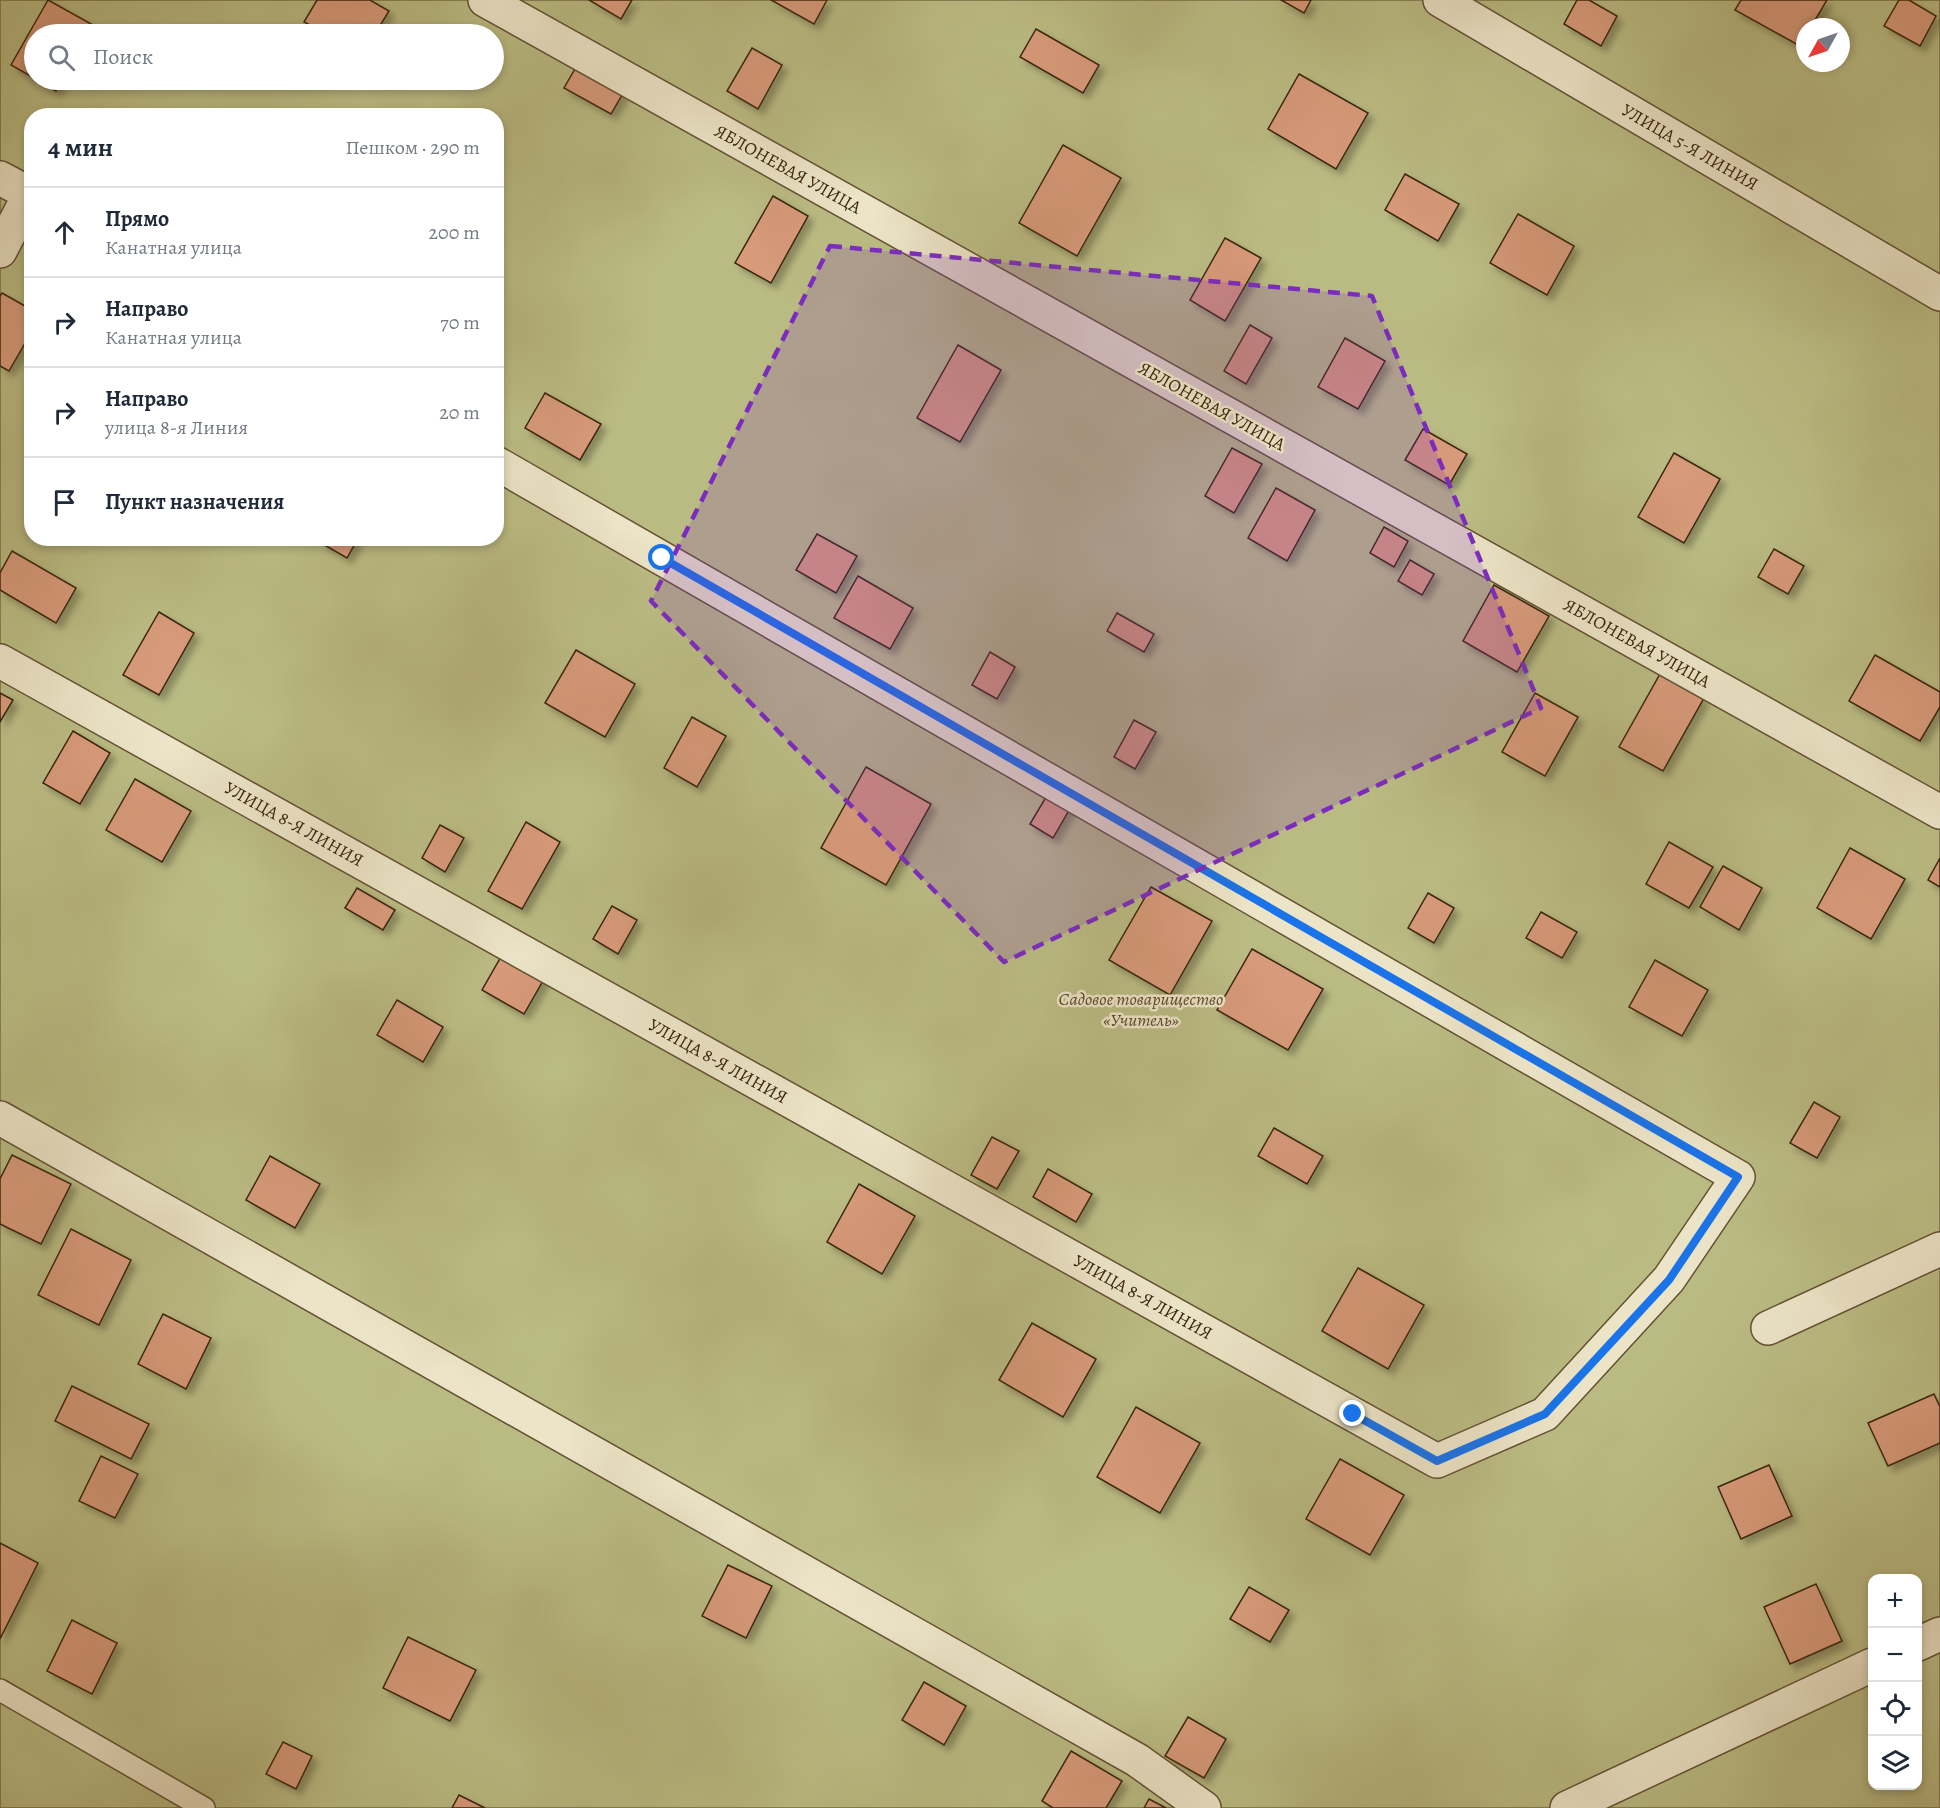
<!DOCTYPE html>
<html lang="ru">
<meta charset="utf-8">
<style>
body{margin:0;font-family:Alegreya,serif;background:#f2f2f3;color:#1f2937}
.controls{position:absolute;right:18px;bottom:18px;display:grid;overflow:hidden;border-radius:12px;box-shadow:0 3px 9px #0003}
.controls button{width:54px;height:54px;display:grid;place-items:center;padding:0;border:0;border-bottom:2px solid #e0e1e3;background:#fff;color:#1f2937;font:30px sans-serif}
.compass{position:absolute;left:1796px;top:18px;width:54px;height:54px;border-radius:50%;background:#fff;box-shadow:0 3px 9px #0003;rotate:230deg}
.stop{position:absolute;width:18px;height:18px;margin:-14px;border:4px solid #1a73e8;border-radius:50%;background:#fff}
.stop.end{background:#1a73e8;border-color:#fff;box-shadow:0 2px 6px #0008}
.list{margin:0;padding:0;list-style:none}
h2{display:flex;justify-content:space-between;align-items:center;height:78px;margin:0;padding:0 24px;font-size:26px}
h2 small{font-size:20px;font-weight:400;color:#747a83}
.list li{display:grid;grid-template-columns:39px 1fr auto;gap:18px;align-items:center;box-sizing:border-box;height:90px;padding:0 24px;border-top:2px solid #e0e1e3}
.list b{display:block;font-size:22px;white-space:nowrap}
.list p{margin:0;font-size:20px;white-space:nowrap;color:#747a83}
.list em{font-size:20px;font-style:normal;color:#747a83}
.icon{flex:none;width:33px;height:33px;fill:none;stroke:currentColor;stroke-width:2;stroke-linecap:round;stroke-linejoin:round}
.map{position:relative;flex:none;width:1940px;height:1808px;overflow:hidden}
.search{position:absolute;background:#fff;box-shadow:0 3px 9px #0003;left:24px;top:24px;width:480px;height:66px;display:flex;align-items:center;gap:15px;box-sizing:border-box;padding:0 21px;border-radius:33px;color:#747a83;font-size:22px}
.panel{position:absolute;background:#fff;box-shadow:0 3px 9px #0003;left:24px;top:108px;width:480px;height:438px;border-radius:24px}
.map>svg:first-child{display:block}
.green{fill:#babb83;stroke:#7a7048;stroke-width:1.5;fill-rule:evenodd}
.building{fill:#d79a7a;stroke:#3b250c;stroke-width:1.5;filter:url(#shadow)}
.lines{fill:none;stroke-linecap:round;stroke-linejoin:round}
.service-casing{stroke:#645133;stroke-width:24}
.minor-casing{stroke:#645133;stroke-width:36}
.service{stroke:#ece4c7;stroke-width:21}
.minor{stroke:#ece4c7;stroke-width:33}
.route{stroke:#1a73e8;stroke-width:8}
.marked{fill:#7b2cbf;fill-opacity:0.2;stroke:#7b2cbf;stroke-width:4.5;stroke-dasharray:12 8;stroke-linejoin:round}
.labels{text-anchor:middle;dominant-baseline:central;stroke-width:5;stroke-linejoin:round;paint-order:stroke}
.street-label{font-size:18px;fill:#3b250c;stroke:#ece4c7}
.park-label{font-size:18px;font-style:italic;fill:#5b4a2a;stroke:#ece4c7}
</style>
<div class="map">
<svg width="1940" height="1808" viewBox="0 0 1940 1808">
<defs>
<filter id="shadow"><feDropShadow dx="5.5" dy="5.5" stdDeviation="3" flood-color="#0004"/></filter>
</defs>
<rect width="100%" height="100%" fill="#e1d5a9"/>
<filter id="stains"><feTurbulence type="fractalNoise" baseFrequency=".00333" numOctaves="4"/><feColorMatrix values="0 0 0 0 .2 0 0 0 0 .09 0 0 0 0 .02 0 0 0 .5 -.17"/></filter>
<radialGradient id="worn" r=".72"><stop offset=".6" stop-color="#630" stop-opacity="0"/><stop offset="1" stop-color="#630" stop-opacity=".3"/></radialGradient>
<path class="green" d="M0 0H1940V1808H0ZM1805 27H1841V63H1805ZM34 34H494V80H34ZM32 116H496V538H32ZM1872 1578H1918V1786H1872Z"/>
<g class="building">
<polygon points="48,0 93,25 88,34 34,34 34,78 11,65"/>
<polygon points="317,0 370,0 389,11 375,34 327,34 304,22"/>
<polygon points="589,0 632,0 621,19"/>
<polygon points="771,0 827,0 814,24"/>
<polygon points="1281,0 1311,0 1304,13"/>
<polygon points="1577,0 1589,0 1617,16 1601,46 1564,24"/>
<polygon points="1741,0 1827,0 1811,27 1805,27 1805,38 1800,46 1735,10"/>
<polygon points="1899,0 1909,0 1936,16 1920,46 1884,26"/>
<polygon points="1036,29 1099,65 1083,93 1020,57"/>
<polygon points="752,48 782,65 758,109 727,91"/>
<polygon points="579,62 626,88 611,114 564,88"/>
<polygon points="1299,74 1368,113 1336,169 1268,129"/>
<polygon points="36,80 62,80 56,91"/>
<polygon points="1063,145 1121,178 1077,256 1019,223"/>
<polygon points="1405,174 1459,204 1438,241 1385,210"/>
<polygon points="773,196 808,216 771,283 735,263"/>
<polygon points="1518,214 1574,246 1547,295 1490,263"/>
<polygon points="1225,238 1261,258 1225,321 1190,300"/>
<polygon points="2,293 32,310 32,331 9,371 0,366 0,296"/>
<polygon points="1250,325 1272,338 1246,384 1224,371"/>
<polygon points="1345,338 1385,361 1358,409 1318,387"/>
<polygon points="958,345 1001,370 960,442 917,418"/>
<polygon points="545,393 601,424 580,460 525,428"/>
<polygon points="1423,429 1467,454 1449,485 1405,460"/>
<polygon points="1232,448 1262,464 1234,513 1205,496"/>
<polygon points="1674,453 1720,479 1684,543 1638,517"/>
<polygon points="1276,488 1315,510 1287,561 1248,538"/>
<polygon points="1384,527 1408,541 1394,567 1370,553"/>
<polygon points="817,534 857,556 836,593 796,570"/>
<polygon points="323,538 354,538 357,540 347,558 321,543"/>
<polygon points="1774,549 1804,566 1788,594 1758,577"/>
<polygon points="12,551 76,588 56,623 0,590 0,573"/>
<polygon points="1410,560 1434,574 1422,595 1398,581"/>
<polygon points="858,576 913,608 890,649 834,618"/>
<polygon points="1494,585 1549,616 1517,672 1463,641"/>
<polygon points="159,612 194,633 159,695 123,675"/>
<polygon points="1117,613 1154,634 1144,652 1107,631"/>
<polygon points="576,650 635,684 605,737 545,703"/>
<polygon points="990,652 1015,667 997,699 972,685"/>
<polygon points="1875,655 1940,692 1940,707 1920,741 1849,701"/>
<polygon points="1660,674 1704,698 1663,771 1619,747"/>
<polygon points="0,693 13,700 0,722"/>
<polygon points="1535,693 1578,717 1545,776 1502,752"/>
<polygon points="692,717 726,736 697,787 664,768"/>
<polygon points="1134,720 1156,732 1135,769 1114,757"/>
<polygon points="73,731 110,753 80,804 43,783"/>
<polygon points="866,767 931,804 886,885 821,848"/>
<polygon points="135,779 191,811 162,862 106,830"/>
<polygon points="1049,792 1072,805 1053,838 1030,824"/>
<polygon points="526,822 560,842 522,909 488,891"/>
<polygon points="440,825 464,838 445,872 422,858"/>
<polygon points="1669,842 1713,867 1689,908 1646,884"/>
<polygon points="1850,848 1905,879 1871,939 1817,908"/>
<polygon points="1940,858 1940,887 1928,880"/>
<polygon points="1723,866 1762,888 1739,930 1700,907"/>
<polygon points="1151,887 1212,921 1170,995 1109,960"/>
<polygon points="357,888 395,910 383,930 345,908"/>
<polygon points="1428,893 1454,908 1434,943 1408,928"/>
<polygon points="612,906 637,920 618,954 593,939"/>
<polygon points="1541,912 1577,932 1562,958 1526,938"/>
<polygon points="506,948 548,972 524,1014 482,990"/>
<polygon points="1252,949 1323,989 1288,1050 1217,1010"/>
<polygon points="1655,960 1708,990 1682,1036 1629,1007"/>
<polygon points="397,1000 443,1027 423,1062 377,1035"/>
<polygon points="1814,1102 1840,1117 1817,1158 1790,1143"/>
<polygon points="1274,1128 1323,1156 1307,1184 1258,1156"/>
<polygon points="992,1137 1019,1151 997,1189 971,1175"/>
<polygon points="12,1155 71,1184 41,1244 0,1224 0,1179"/>
<polygon points="270,1156 320,1184 295,1228 246,1200"/>
<polygon points="1048,1169 1092,1194 1076,1222 1033,1197"/>
<polygon points="859,1184 915,1216 882,1274 827,1242"/>
<polygon points="71,1229 131,1260 99,1325 38,1295"/>
<polygon points="1358,1268 1424,1305 1388,1369 1322,1331"/>
<polygon points="163,1314 211,1338 186,1389 138,1364"/>
<polygon points="1032,1323 1096,1359 1063,1417 999,1380"/>
<polygon points="72,1386 149,1424 131,1459 55,1421"/>
<polygon points="1934,1394 1940,1407 1940,1443 1888,1466 1868,1423"/>
<polygon points="1136,1407 1200,1443 1160,1513 1097,1477"/>
<polygon points="101,1456 138,1474 115,1518 79,1501"/>
<polygon points="1340,1459 1404,1495 1370,1555 1306,1519"/>
<polygon points="1769,1465 1792,1516 1741,1539 1718,1487"/>
<polygon points="0,1543 38,1563 0,1639"/>
<polygon points="728,1565 772,1586 746,1638 702,1616"/>
<polygon points="1816,1584 1842,1641 1790,1664 1764,1607"/>
<polygon points="1249,1587 1289,1610 1270,1642 1230,1619"/>
<polygon points="72,1620 117,1643 92,1694 47,1671"/>
<polygon points="408,1637 476,1670 450,1721 383,1688"/>
<polygon points="924,1682 966,1706 944,1745 902,1720"/>
<polygon points="1188,1717 1226,1739 1204,1778 1165,1756"/>
<polygon points="283,1742 312,1756 296,1789 266,1774"/>
<polygon points="1071,1751 1122,1781 1106,1808 1053,1808 1042,1801"/>
<polygon points="459,1795 485,1808 452,1808"/>
<polygon points="1149,1799 1166,1808 1144,1808"/>
</g>
<g class="lines">
<defs>
<polyline id="service" points="0,1690 204,1808"/>
<g id="minor">
<polyline points="485,0 1940,812"/>
<polyline points="1440,0 1940,294"/>
<polyline points="0,178 32,195"/>
<polyline points="0,251 30,194"/>
<polyline points="0,661 1437,1461 1545,1414 1669,1279 1738,1177 496,463"/>
<polyline points="0,1118 1137,1760 1204,1808"/>
<polyline points="1768,1328 1940,1249"/>
<polyline points="1918,1644 1940,1634"/>
<polyline points="1567,1808 1872,1665"/>
</g>
</defs>
<use href="#service" class="service-casing"/>
<use href="#minor" class="minor-casing"/>
<use href="#service" class="service"/>
<use href="#minor" class="minor"/>
</g>
<g class="lines">
<polyline class="route" points="662,558 1738,1177 1669,1280 1545,1414 1437,1461 1353,1414"/>
</g>
<path class="marked" d="M830 246 1372 296 1541 708 1004 962 651 601Z"/>
<g class="labels">
<g class="street-label">
<text transform="translate(1690 147) rotate(30)">УЛИЦА 5-Я ЛИНИЯ</text>
<text transform="translate(788 169) rotate(29)">ЯБЛОНЕВАЯ УЛИЦА</text>
<text transform="translate(1212 406) rotate(29)">ЯБЛОНЕВАЯ УЛИЦА</text>
<text transform="translate(1637 643) rotate(29)">ЯБЛОНЕВАЯ УЛИЦА</text>
<text transform="translate(294 824) rotate(29)">УЛИЦА 8-Я ЛИНИЯ</text>
<text transform="translate(718 1061) rotate(29)">УЛИЦА 8-Я ЛИНИЯ</text>
<text transform="translate(1143 1297) rotate(29)">УЛИЦА 8-Я ЛИНИЯ</text>
</g>
<g class="park-label">
<text x="1141" y="999">Садовое товарищество<tspan x="1141" dy="21">«Учитель»</tspan></text>
</g>
</g>
<rect width="100%" height="100%" filter="url(#stains)"/>
<rect width="100%" height="100%" fill="url(#worn)"/>
</svg>
<div class="controls">
<button>+</button>
<button>−</button>
<button><svg class="icon" aria-label="locate" viewBox="0 0 24 24"><circle cx="12" cy="12" r="6"/><path d="M12 2v4M12 18v4M2 12h4M18 12h4"/></svg></button>
<button><svg class="icon" aria-label="layers" viewBox="0 0 24 24"><path d="M12 4l9 5-9 5-9-5zM3 14l9 5 9-5"/></svg></button>
</div>
<svg class="compass" viewBox="-18 -18 36 36"><path d="M0-13l5 13h-10z" fill="#e53935"/><path d="M0 13l5-13h-10z" fill="#747a83"/></svg>
<div class="stop" style="left:662px;top:558px"></div>
<div class="stop end" style="left:1353px;top:1414px"></div>
<div class="search"><svg class="icon" aria-label="search" viewBox="0 0 24 24"><circle cx="10" cy="10" r="6"/><path d="M15 15l6 6"/></svg>Поиск</div>
<section class="panel">
<h2>4 мин<small>Пешком · 290 m</small></h2>
<ul class="list">
<li><svg class="icon" aria-label="ahead" viewBox="0 0 24 24"><path d="M12 20V5M6 11l6-6 6 6"/></svg><div><b>Прямо</b><p>Канатная улица</p></div><em>200 m</em></li>
<li><svg class="icon" aria-label="right" viewBox="0 0 24 24"><path d="M7 20v-9h11M14 6l5 5-5 5"/></svg><div><b>Направо</b><p>Канатная улица</p></div><em>70 m</em></li>
<li><svg class="icon" aria-label="right" viewBox="0 0 24 24"><path d="M7 20v-9h11M14 6l5 5-5 5"/></svg><div><b>Направо</b><p>улица 8-я Линия</p></div><em>20 m</em></li>
<li><svg class="icon" aria-label="arrive" viewBox="0 0 24 24"><path d="M6 21V4h12l-3 4 3 4H6"/></svg><div><b>Пункт назначения</b></div></li>
</ul>
</section>
</div>
